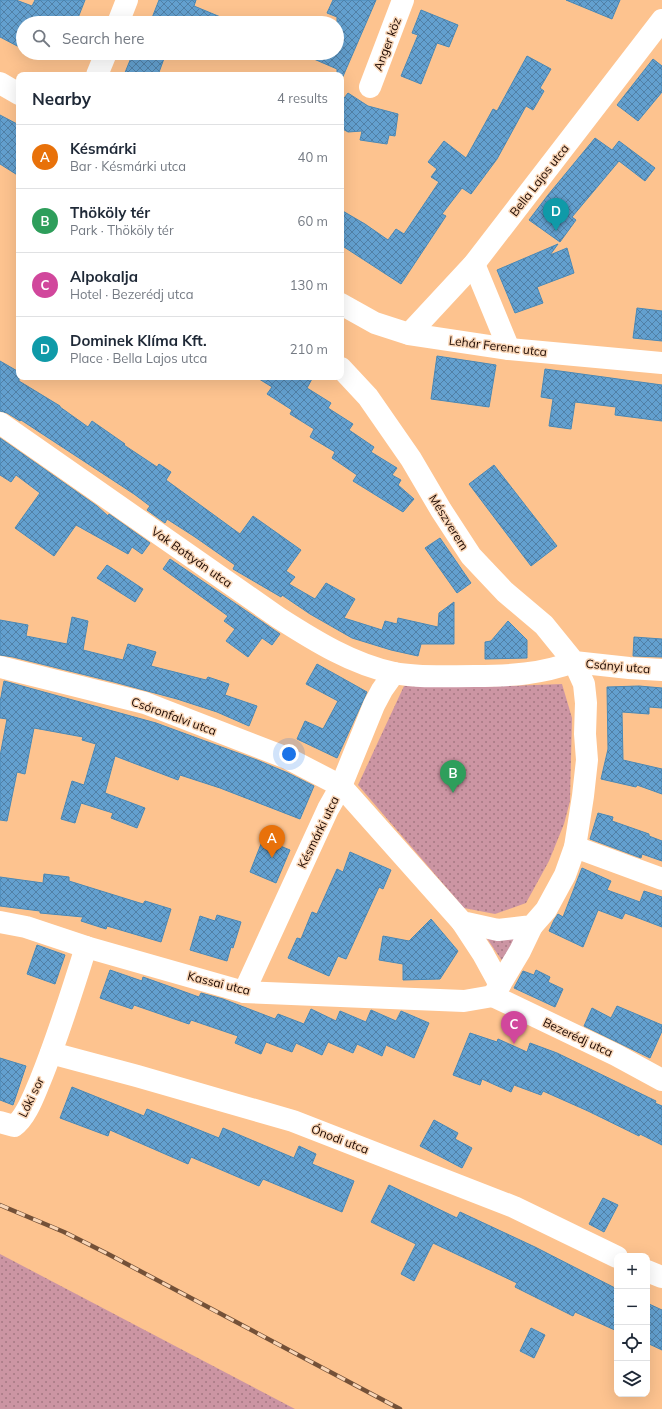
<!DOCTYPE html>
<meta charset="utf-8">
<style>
body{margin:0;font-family:Mulish,sans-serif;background:#f6f6f7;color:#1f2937}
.controls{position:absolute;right:12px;bottom:12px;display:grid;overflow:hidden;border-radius:8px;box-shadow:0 4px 16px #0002}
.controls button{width:36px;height:36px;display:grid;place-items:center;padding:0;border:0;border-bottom:1px solid #e0e1e3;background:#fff;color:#1f2937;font:20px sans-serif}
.you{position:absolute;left:289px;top:754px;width:14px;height:14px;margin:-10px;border:3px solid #fff;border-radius:50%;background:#1a73e8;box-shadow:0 0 0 6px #1a73e833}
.badge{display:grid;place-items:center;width:26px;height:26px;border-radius:50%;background:#7c3aed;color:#fff;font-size:13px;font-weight:700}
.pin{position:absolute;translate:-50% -33px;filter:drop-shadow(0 1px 2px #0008)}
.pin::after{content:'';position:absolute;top:21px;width:14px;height:12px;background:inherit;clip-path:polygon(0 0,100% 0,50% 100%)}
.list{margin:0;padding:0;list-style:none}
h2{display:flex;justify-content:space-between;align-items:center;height:52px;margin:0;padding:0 16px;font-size:17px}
h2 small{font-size:13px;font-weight:400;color:#747a83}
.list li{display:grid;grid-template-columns:26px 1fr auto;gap:12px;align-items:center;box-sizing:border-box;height:64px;padding:0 16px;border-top:1px solid #e0e1e3}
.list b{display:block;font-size:15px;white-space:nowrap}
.list p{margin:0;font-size:13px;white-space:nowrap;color:#747a83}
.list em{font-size:13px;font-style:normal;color:#747a83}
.icon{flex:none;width:22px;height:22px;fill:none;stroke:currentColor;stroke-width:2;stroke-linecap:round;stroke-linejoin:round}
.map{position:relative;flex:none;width:662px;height:1409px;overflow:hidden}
.search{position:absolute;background:#fff;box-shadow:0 4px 16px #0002;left:16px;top:16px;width:328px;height:44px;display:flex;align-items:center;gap:10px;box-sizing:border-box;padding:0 14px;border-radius:22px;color:#747a83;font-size:15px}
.panel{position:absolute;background:#fff;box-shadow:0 4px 16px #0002;left:16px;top:72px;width:328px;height:308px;border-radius:8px}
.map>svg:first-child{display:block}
.green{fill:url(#green-dots)}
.building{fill:url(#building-cross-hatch);stroke:#4a88b5}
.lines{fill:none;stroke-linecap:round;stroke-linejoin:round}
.street{stroke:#fff;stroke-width:22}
.rail-casing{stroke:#745138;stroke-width:4.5}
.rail{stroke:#f9d6b7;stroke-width:3;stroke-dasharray:9;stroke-linecap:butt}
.labels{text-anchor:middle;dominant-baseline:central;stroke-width:3;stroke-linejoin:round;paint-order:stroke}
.street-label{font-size:12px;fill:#1c0800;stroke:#f9d6b7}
</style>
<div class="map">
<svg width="662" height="1409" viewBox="0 0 662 1409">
<defs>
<pattern id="green-dots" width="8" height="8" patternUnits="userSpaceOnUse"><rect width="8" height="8" fill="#cc95a3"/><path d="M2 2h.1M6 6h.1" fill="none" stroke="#a57882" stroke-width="1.8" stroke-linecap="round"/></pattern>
<pattern id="building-cross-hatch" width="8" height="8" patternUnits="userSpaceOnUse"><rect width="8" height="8" fill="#63a0cf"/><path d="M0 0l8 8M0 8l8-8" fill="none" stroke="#5180a6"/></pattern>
</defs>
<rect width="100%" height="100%" fill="#fdc38f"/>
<g class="green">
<polygon points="562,684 572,718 570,801 564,824 549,861 526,903 495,914 464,908 358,785 404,686 476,687"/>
<polygon points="486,937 519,938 503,962"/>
<polygon points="0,1254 295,1409 0,1409"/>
</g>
<g class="building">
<polygon points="0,0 16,0 32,6 35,0 85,0 76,23 23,23 23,49 0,37"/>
<polygon points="159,0 196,0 194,6 235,23 150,23"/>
<polygon points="333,0 376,0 341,81 341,75 337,75 337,69 300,53 337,53 337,17 327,13"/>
<polygon points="566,0 620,0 612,19"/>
<polygon points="421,10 458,25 449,47 437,43 421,84 401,76 418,35 412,33"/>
<polygon points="133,53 166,53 158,75 124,75"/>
<polygon points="527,56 551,69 540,88 544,91 533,110 526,106 497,159 471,194 462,188 442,214 446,216 401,284 341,245 341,210 365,224 388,240 396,229 404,234 439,182 431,177 437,169 428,162 444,141 466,158 493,109 497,111"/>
<polygon points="653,59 662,66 662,92 638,121 617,105"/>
<polygon points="348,93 368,106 398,114 395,136 389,135 387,144 360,140 362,131 348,132 341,128 341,102"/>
<polygon points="0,115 19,125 19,176 0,164"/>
<polygon points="595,138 612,150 619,141 655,168 645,181 619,161 572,217 576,220 560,242 529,220 548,195"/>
<polygon points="558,244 550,255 567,248 574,273 537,287 543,303 515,313 497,270"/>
<polygon points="637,308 662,311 662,341 633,338"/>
<polygon points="437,356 496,365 489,407 431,399"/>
<polygon points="0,361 19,372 19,381 60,406 60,407 88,427 92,421 125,444 124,445 157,467 159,464 171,472 166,480 240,534 253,516 301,550 286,571 295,577 289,584 315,599 326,583 355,599 344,618 382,630 385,621 397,624 398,618 438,627 439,613 454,602 454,644 421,644 418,656 391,650 352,638 310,614 282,595 281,597 233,569 235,565 195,537 167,519 165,523 147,510 150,506 134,494 21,420 20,421 7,413 0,411"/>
<polygon points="545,369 662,385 662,421 615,415 616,407 575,402 571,429 549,426 553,399 541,397"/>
<polygon points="256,377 313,377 307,388 331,403 328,408 353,424 349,430 374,447 371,452 397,468 392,475 401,480 398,485 414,499 403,512 353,481 357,475 332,458 335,452 310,437 314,429 290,414 292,410 267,394 272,387"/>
<polygon points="0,438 97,506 108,516 109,514 150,543 142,554 132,547 128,554 76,525 54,556 15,528 40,493 16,475 11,482 0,475"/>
<polygon points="494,465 557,546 531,566 469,484"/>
<polygon points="440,538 471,583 457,593 425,548"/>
<polygon points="170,559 280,634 272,645 262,638 248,657 226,641 235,629 224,621 228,616 163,569"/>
<polygon points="107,565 143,589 135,602 97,578"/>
<polygon points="72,617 88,621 83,650 123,660 128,644 156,652 151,666 206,680 208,677 229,684 225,695 257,706 249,726 217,712 177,699 114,682 13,657 0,655 0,620 28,625 26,636 67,644"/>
<polygon points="508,621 527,640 527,658 485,659 485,642 491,641"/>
<polygon points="634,637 662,639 662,657 633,656"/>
<polygon points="317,664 367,692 337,758 297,739 305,721 323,729 338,701 306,684"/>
<polygon points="4,681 156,723 257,760 288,773 314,786 300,819 220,788 180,775 178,780 115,756 105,793 145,808 137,828 111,818 113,813 81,803 75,823 61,819 72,781 84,785 96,744 82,740 83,737 34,728 25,774 17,772 7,821 0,820 0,756 7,719 0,718 0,702"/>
<polygon points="639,686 662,688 662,708 649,707 649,714 622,712 623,760 662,769 662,794 637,785 636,787 601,779 608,749 607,687"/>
<polygon points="598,813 613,817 612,821 649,834 649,836 662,841 662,861 642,854 641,858 590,839"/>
<polygon points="263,839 290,850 276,883 250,872"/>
<polygon points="350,852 391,870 383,889 379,887 346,959 338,956 329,976 288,958 297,938 301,939 312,912 317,914 337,869 343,872"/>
<polygon points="582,868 611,881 607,890 640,902 644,891 662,897 662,927 625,913 622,919 598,910 583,947 549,931 554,920 558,914 563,917"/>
<polygon points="44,874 69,877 69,881 143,904 145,901 171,909 161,942 107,926 106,929 81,921 83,917 40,913 40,911 0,906 0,877 43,883"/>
<polygon points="217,915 241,922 233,948 231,947 227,961 190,950 200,916 215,921"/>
<polygon points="431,919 458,951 440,979 403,980 403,964 379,960 383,936 409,941"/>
<polygon points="37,945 65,955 55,984 27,974"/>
<polygon points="110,970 142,981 143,977 199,997 201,993 223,999 275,1019 278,1014 304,1024 311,1009 336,1021 340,1011 366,1022 371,1010 396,1021 401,1011 429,1023 414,1058 386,1045 382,1056 357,1044 353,1053 328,1042 322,1055 296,1043 292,1052 266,1042 261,1054 235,1043 238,1036 191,1020 189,1024 134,1005 132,1009 100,998"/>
<polygon points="536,970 550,977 548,982 563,989 555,1007 514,988 523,971 534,975"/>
<polygon points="617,1006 662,1025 662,1031 650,1058 584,1026 592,1008 611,1018"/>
<polygon points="470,1033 497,1042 498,1039 527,1052 530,1043 557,1053 656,1101 655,1103 662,1106 662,1145 640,1134 639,1136 588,1111 543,1091 541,1095 514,1085 511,1092 482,1079 480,1085 453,1075"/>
<polygon points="0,1058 26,1066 13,1105 0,1100"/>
<polygon points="72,1087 144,1116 147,1109 219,1138 223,1128 294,1158 299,1146 316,1154 312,1164 354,1181 342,1212 263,1179 259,1186 191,1157 188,1164 110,1130 108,1136 60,1118"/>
<polygon points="434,1120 458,1133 455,1139 472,1148 462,1168 420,1146"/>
<polygon points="389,1185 457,1218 460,1212 535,1247 617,1289 617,1331 575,1312 573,1316 515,1287 517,1283 433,1243 414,1281 401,1274 416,1244 371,1222"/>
<polygon points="603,1198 618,1205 604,1232 589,1224"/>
<polygon points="647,1303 662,1310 662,1350 647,1343"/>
<polygon points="531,1328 545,1335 534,1358 520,1351"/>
</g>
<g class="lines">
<g class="street">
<polyline points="118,23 127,0"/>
<polyline points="97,75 106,53"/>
<polyline points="0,83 19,94"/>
<polyline points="370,87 403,0"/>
<polyline points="474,264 509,349"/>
<polyline points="341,304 375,323 409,334 509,349 662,363"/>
<polyline points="409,334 474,264 662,20"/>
<polyline points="341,368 368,397 411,459 441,510 471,556 505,592 544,625 574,662 629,668 662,670"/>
<path d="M0 423 279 618C315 641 352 664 394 673 420 678 448 676 475 676 510 676 541 674 574 662L584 684 586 703 585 734 587 760 583 796 575 847 565 875 546 910 532 926 498 930 462 922 341 786 287 758 145 703 0 667"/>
<polyline points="575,847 662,879"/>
<polyline points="0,922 26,927 86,947 244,992 464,1001 493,996"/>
<polyline points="462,922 483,954 500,985"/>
<polyline points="244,992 328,809 341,786 374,705 382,690 394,673"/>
<polyline points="493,996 616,1055 662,1080"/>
<polyline points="493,996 520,951 532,926"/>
<polyline points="51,1053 137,1076 293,1121 514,1207 617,1257"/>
<path d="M0 1122 14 1126C26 1118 34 1095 40 1081 58 1037 72 992 86 947"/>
<polyline points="647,1271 662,1277"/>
</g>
<defs>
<polyline id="rail" points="0,1205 64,1232 108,1254 400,1409"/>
</defs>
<use href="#rail" class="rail-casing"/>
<use href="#rail" class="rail"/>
</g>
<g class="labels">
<g class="street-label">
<text transform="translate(387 44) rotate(-69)">Anger köz</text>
<text transform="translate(539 180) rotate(-52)">Bella Lajos utca</text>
<text transform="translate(498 346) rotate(7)">Lehár Ferenc utca</text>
<text transform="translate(449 522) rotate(58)">Mészverem</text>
<text transform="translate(192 557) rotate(35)">Vak Bottyán utca</text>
<text transform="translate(618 666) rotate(5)">Csányi utca</text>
<text transform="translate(174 716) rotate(20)">Csóronfalvi utca</text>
<text transform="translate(318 832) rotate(-64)">Késmárki utca</text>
<text transform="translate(219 983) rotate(14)">Kassai utca</text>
<text transform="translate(578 1037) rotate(25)">Bezerédj utca</text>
<text transform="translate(31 1097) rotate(-64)">Lóki sor</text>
<text transform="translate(340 1139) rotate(21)">Ónodi utca</text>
</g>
</g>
</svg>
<div class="controls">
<button>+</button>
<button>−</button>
<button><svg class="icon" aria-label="locate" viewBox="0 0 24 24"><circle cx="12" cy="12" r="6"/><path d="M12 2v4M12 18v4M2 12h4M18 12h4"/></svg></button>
<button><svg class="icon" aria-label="layers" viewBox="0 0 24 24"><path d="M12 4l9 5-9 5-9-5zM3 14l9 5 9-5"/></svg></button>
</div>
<div class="you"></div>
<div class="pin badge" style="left:272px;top:858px;background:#e8710a">A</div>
<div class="pin badge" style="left:453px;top:793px;background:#2e9e5b">B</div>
<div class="pin badge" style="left:514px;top:1044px;background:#d1479c">C</div>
<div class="pin badge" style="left:556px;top:231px;background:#0f9aa8">D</div>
<div class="search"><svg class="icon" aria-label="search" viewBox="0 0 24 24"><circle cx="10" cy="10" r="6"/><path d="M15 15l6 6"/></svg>Search here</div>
<section class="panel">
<h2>Nearby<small>4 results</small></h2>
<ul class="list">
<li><span class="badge" style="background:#e8710a">A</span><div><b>Késmárki</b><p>Bar · Késmárki utca</p></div><em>40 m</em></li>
<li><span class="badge" style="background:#2e9e5b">B</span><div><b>Thököly tér</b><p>Park · Thököly tér</p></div><em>60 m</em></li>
<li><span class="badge" style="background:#d1479c">C</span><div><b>Alpokalja</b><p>Hotel · Bezerédj utca</p></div><em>130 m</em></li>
<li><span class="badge" style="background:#0f9aa8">D</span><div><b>Dominek Klíma Kft.</b><p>Place · Bella Lajos utca</p></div><em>210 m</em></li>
</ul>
</section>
</div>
